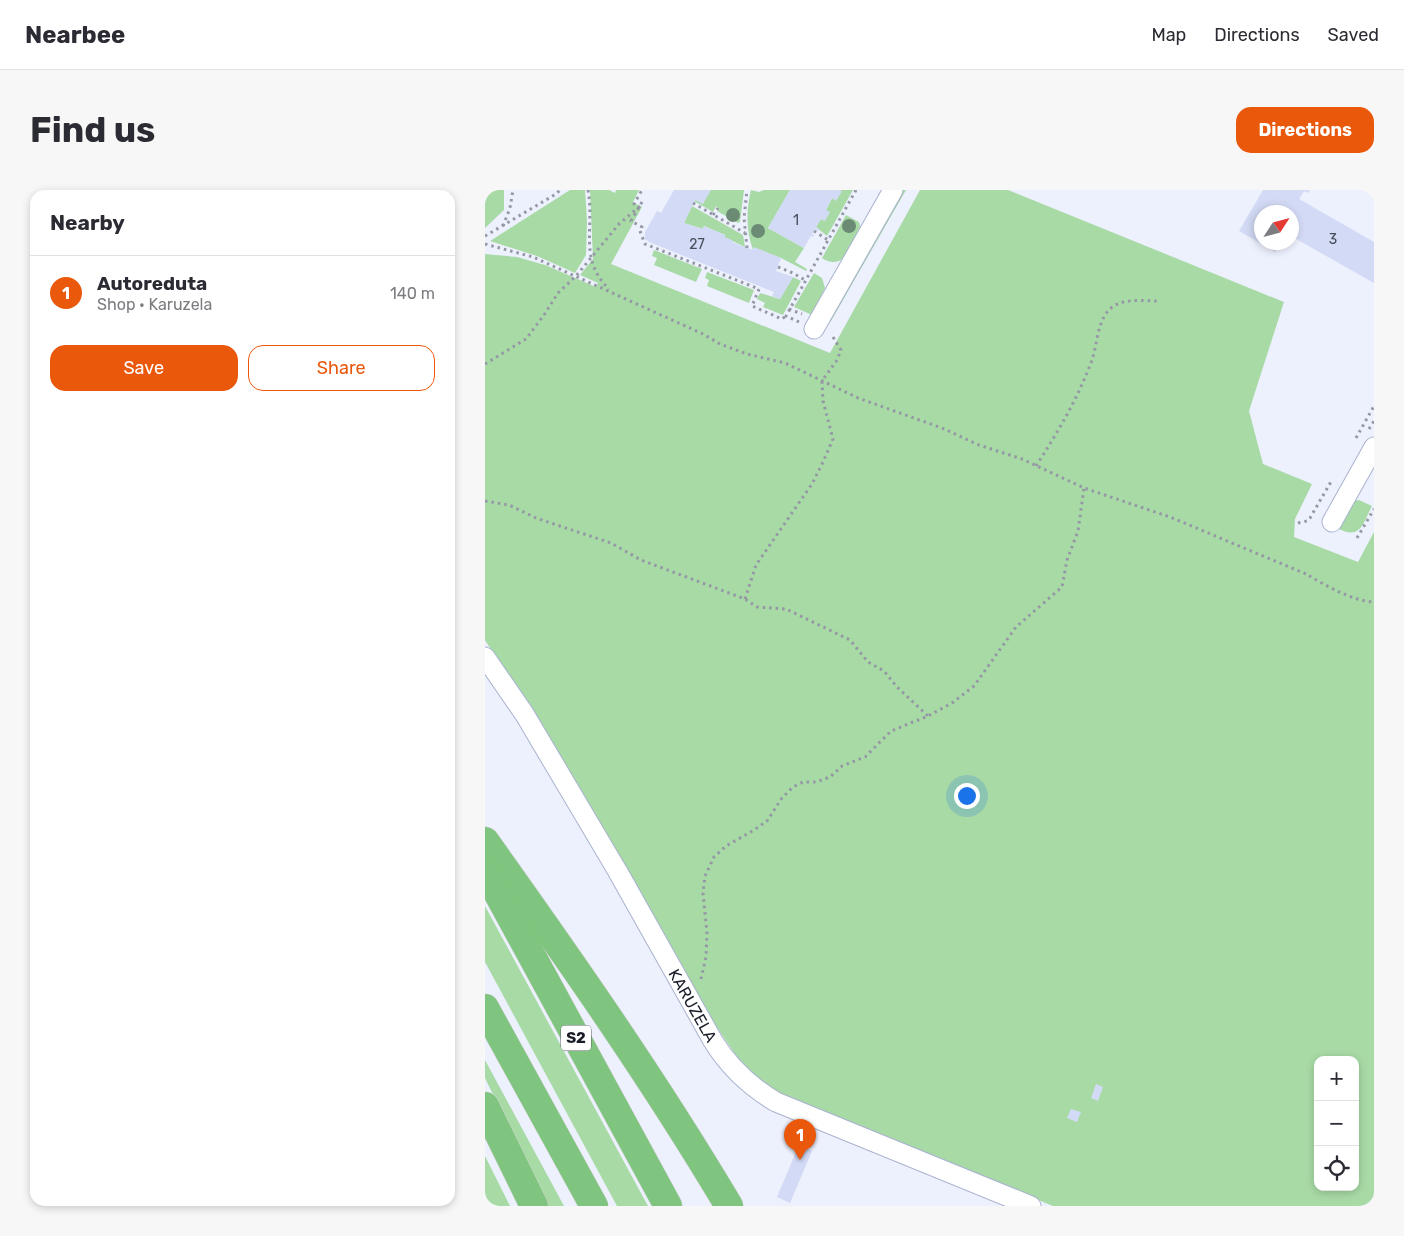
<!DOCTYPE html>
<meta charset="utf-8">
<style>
body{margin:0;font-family:Rubik,sans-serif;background:#f7f7f7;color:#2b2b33}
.controls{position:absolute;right:15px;bottom:15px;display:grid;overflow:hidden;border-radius:10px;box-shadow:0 2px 8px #0003}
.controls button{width:45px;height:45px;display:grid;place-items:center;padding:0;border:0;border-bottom:1px solid #e1e1e2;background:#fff;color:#2b2b33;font:25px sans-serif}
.compass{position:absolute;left:769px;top:15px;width:45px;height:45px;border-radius:50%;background:#fff;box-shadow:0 2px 8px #0003;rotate:54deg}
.you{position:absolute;left:481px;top:605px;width:18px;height:18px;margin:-12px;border:4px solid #fff;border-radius:50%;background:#1a73e8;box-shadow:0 0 0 8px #1a73e833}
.badge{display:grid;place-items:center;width:32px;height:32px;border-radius:50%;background:#ea580c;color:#fff;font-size:16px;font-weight:700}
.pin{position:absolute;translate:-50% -41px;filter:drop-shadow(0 1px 2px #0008)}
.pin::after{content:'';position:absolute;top:26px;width:18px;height:15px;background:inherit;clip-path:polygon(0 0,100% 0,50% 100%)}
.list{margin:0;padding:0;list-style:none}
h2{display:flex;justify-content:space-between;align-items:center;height:65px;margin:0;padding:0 20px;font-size:21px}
h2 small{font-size:16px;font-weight:400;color:#7c7c81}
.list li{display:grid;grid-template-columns:32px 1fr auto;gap:15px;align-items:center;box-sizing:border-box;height:75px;padding:0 20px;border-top:1px solid #e1e1e2}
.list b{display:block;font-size:19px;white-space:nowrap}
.list p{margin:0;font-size:16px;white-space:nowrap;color:#7c7c81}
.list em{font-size:16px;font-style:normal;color:#7c7c81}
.actions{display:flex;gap:10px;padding:15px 20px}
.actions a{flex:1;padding:11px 0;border:1px solid #ea580c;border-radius:15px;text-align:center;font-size:18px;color:#ea580c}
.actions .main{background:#ea580c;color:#fff}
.icon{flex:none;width:28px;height:28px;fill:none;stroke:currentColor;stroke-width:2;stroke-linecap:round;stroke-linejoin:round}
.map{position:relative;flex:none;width:889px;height:1016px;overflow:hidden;border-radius:15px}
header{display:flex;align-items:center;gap:30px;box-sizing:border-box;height:70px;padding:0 25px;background:#fff;border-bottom:1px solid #e1e1e2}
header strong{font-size:24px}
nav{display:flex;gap:28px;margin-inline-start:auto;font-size:18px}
.intro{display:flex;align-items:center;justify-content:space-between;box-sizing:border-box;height:120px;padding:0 30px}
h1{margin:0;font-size:35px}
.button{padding:12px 22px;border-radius:15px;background:#ea580c;color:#fff;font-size:18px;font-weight:700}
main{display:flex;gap:30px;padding:0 30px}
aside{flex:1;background:#fff;border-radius:15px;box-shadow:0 2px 8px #0003}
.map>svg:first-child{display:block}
.green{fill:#a8daa6;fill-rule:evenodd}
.building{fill:#d3daf5}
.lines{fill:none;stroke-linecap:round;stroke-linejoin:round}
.minor-casing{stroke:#a9b2cf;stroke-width:21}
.motorway-casing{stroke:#d1d2d4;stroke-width:29}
.path{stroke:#9598a4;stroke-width:3;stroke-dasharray:2.5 4;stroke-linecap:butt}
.minor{stroke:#fff;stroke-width:19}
.motorway{stroke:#80c57f;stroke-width:28}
.tree{fill:#6b8b74}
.labels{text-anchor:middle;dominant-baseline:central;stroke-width:5;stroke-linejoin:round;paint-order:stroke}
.number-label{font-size:14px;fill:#484c5b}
.shield{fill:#fff;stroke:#5f6168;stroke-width:1}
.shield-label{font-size:15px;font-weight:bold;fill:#1a1d28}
.street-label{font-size:16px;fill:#1a1d28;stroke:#fff}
</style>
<header>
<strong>Nearbee</strong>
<nav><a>Map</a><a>Directions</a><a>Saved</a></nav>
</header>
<div class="intro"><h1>Find us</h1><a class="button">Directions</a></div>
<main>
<aside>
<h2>Nearby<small></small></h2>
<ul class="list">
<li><span class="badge">1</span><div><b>Autoreduta</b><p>Shop · Karuzela</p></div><em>140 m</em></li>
</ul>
<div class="actions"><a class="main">Save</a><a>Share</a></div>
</aside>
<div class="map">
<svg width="889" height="1016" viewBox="0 0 889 1016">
<rect width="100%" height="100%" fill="#edf0fd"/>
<g class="green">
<polygon points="0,0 19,0 19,20 0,38"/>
<polygon points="85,0 100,0 102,31 101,65 90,83 52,66 5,51"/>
<path d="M105 0H124L130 3 131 0H154L148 12 157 17 126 74 345 163 435 0H523L799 112 764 221 778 274 827 294 810 329 809 347 873 372 889 342V1016H568L285 899 254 870 227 830 139 673 0 450V64L32 67 60 75 111 97 113 93 95 85 108 69ZM833 870H870V997H833Z"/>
<polygon points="226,0 259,0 255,32 253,33 232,21 234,19 231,16 228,22 209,11"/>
<path d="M266 0 274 2 279 0H305L283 38 319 58 310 72 322 79 321 81 296 68 269 58 268 60C261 40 261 21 266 0Z"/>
<polygon points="354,0 368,0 342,46 331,37 336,29 340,31 341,20 347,8 351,10 356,2"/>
<polygon points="418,0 421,0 346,131 343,131"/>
<polygon points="207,16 258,45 260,57 239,47 240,45 219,36 218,39 199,33"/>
<path d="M361 25 374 32 376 39 358 69C351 73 344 73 337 68Z"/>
<polygon points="169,60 217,79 211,92 169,75 172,68 167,66"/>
<polygon points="222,82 269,100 264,113 222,96 224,90 220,88"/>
<polygon points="329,83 337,88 340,98 327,125 309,117"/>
<polygon points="308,87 316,91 298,125 278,117 280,113 272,109 275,103 295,109"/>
<path d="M874 310 887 316C878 333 876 350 854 339L868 311Z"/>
<polygon points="0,716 163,1016 132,1016 0,772"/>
<polygon points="0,870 79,1016 62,1016 0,888"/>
<polygon points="0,966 25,1016 0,1016"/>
</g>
<g class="building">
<polygon points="189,0 226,0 218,14 210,10 199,33 218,39 219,36 240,45 239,47 247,50 247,52 268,60 269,57 296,68 291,81 308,87 295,109 287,106 289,102 164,52 160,49 160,42 172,21 176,23"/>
<polygon points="305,0 354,0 357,1 351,11 347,8 341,20 345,22 340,31 336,29 331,37 335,40 334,41 330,39 327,44 329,45 328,47 326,46 319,58 283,38"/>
<polygon points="778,0 825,0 823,3 819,1 814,9 889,52 889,93 806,46 806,22 776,22 776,52 795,52 790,62 754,41"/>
<polygon points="611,894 618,897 613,911 606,908"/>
<polygon points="586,919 596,922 592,932 582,928"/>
<polygon points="314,955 327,961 305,1013 292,1007"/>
</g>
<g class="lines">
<defs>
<g id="minor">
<polyline points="329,139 408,0"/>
<polyline points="847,332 889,257"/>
<path id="s1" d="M0 467 40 525 133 682 228 851C244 877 264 896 291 912L546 1016"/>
</g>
<g id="motorway">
<path d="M0 651C85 770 169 890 244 1016"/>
<polyline points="0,680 183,1016"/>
<polyline points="0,818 109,1016"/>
<polyline points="0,916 49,1016"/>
</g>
</defs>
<use href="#minor" class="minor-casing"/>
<use href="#motorway" class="motorway-casing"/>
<g class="path">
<path d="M103 0C110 37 93 69 124 99"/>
<polyline points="157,12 146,31 157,37 155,41 160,54 274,99 267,116 297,129 301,126"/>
<polyline points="208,13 260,43"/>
<polyline points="228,25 233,18"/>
<polyline points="18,36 25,18 28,0"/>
<polyline points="329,41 343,50"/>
<polyline points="0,46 71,4 75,0"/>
<path d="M0 54 48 67 218 144 235 154 262 164 300 173 373 208 457 238 494 255 537 269 599 298 685 327 821 384C840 395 867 411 889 412"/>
<polyline points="262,58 259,28 262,0"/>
<polyline points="293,77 308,83 320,90"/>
<polyline points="304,119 317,124"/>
<polyline points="314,132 301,126 371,0"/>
<polyline points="0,174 41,149 59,125 73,103 91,86 134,34 154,17 149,14 157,0"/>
<polyline points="884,239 889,231"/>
<polyline points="871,248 889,216"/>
<path d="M551 276C573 242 593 208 607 170 612 155 612 136 622 122 634 107 656 111 673 111"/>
<polyline points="0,311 24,315 51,328 126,353 156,370 260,409 272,417 301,419 365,450 383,472 399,481 412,497 443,526"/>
<polyline points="813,333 822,331 825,328 847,290"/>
<polyline points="872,348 889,319"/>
<polyline points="260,409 271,375 327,294 338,272 348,249 338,211 337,191 352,170 356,160 348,147"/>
<polyline points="216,789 221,767 222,743 218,703 220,686 229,667 241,656 269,640 282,631 297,608 308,597 318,592 331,592 345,587 357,576 380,567 406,541 443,526 467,513 489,496 531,437 577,397 582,370 593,341 599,298"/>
</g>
<use href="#minor" class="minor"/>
<use href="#motorway" class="motorway"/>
</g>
<g class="tree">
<circle cx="248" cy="25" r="7"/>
<circle cx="364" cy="36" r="7"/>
<circle cx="273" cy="41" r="7"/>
</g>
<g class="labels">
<g class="number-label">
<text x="311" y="30">1</text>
<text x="848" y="49">3</text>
<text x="212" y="54">27</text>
</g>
<rect class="shield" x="76" y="835.5" width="30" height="25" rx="4"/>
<g class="shield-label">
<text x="91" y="848">S2</text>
</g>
<g class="street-label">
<text stroke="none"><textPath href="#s1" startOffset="406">KARUZELA</textPath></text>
</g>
</g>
</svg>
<div class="controls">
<button>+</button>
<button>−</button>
<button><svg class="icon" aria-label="locate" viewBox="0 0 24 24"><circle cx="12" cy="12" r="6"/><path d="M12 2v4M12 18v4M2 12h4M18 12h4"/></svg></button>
</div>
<svg class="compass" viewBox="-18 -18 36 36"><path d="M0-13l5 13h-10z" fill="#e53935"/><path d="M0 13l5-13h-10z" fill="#7c7c81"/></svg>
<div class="you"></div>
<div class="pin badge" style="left:315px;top:970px">1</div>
</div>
</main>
